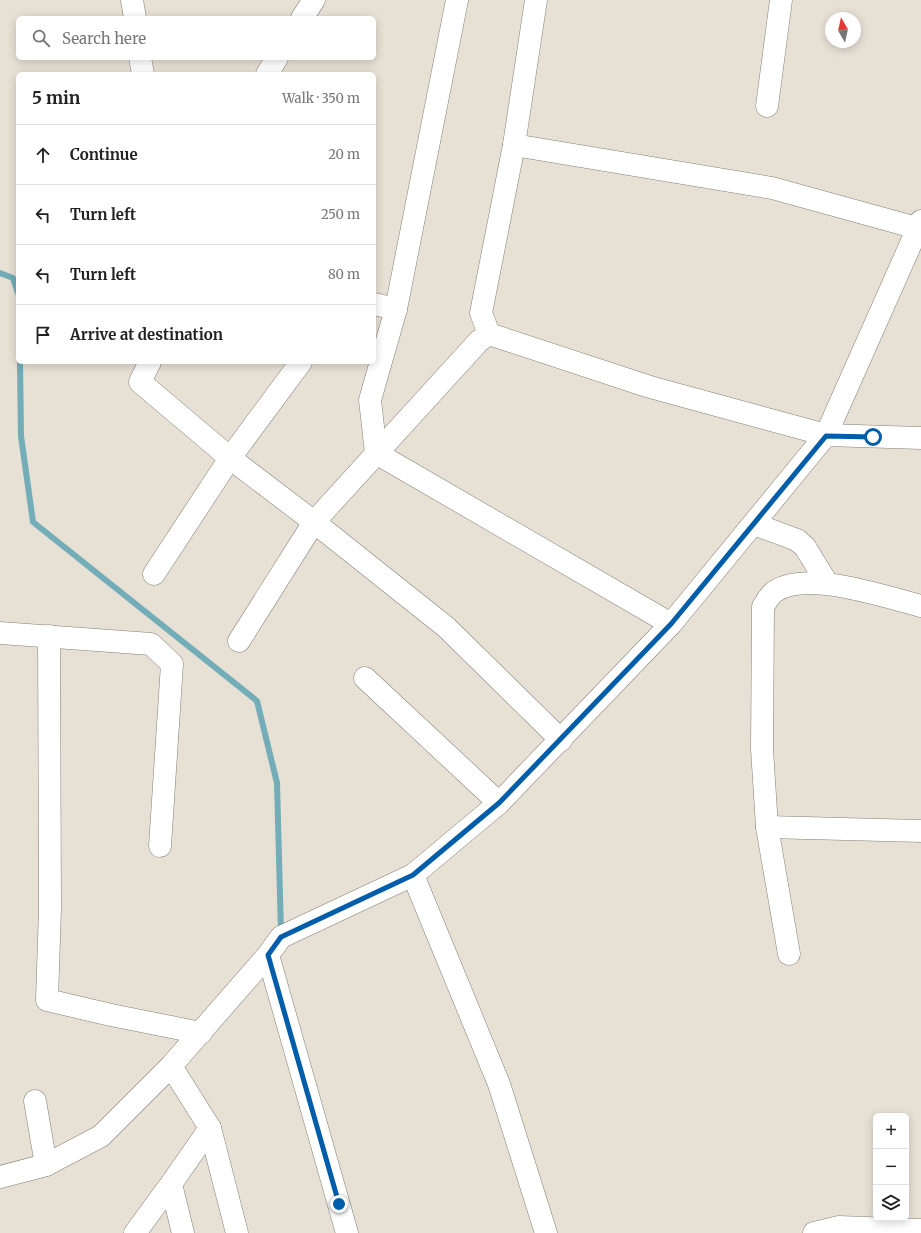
<!DOCTYPE html>
<meta charset="utf-8">
<style>
body{margin:0;font-family:Merriweather,serif;background:#f6f6f6;color:#222}
.controls{position:absolute;right:12px;bottom:12px;display:grid;overflow:hidden;border-radius:6px;box-shadow:0 2px 10px #0003}
.controls button{width:36px;height:36px;display:grid;place-items:center;padding:0;border:0;border-bottom:1px solid #e0e0e0;background:#fff;color:#222;font:20px sans-serif}
.compass{position:absolute;left:825px;top:12px;width:36px;height:36px;border-radius:50%;background:#fff;box-shadow:0 2px 10px #0003;rotate:351deg}
.stop{position:absolute;width:12px;height:12px;margin:-9px;border:3px solid #005daa;border-radius:50%;background:#fff}
.stop.end{background:#005daa;border-color:#fff;box-shadow:0 1px 4px #0008}
.list{margin:0;padding:0;list-style:none}
h2{display:flex;justify-content:space-between;align-items:center;height:52px;margin:0;padding:0 16px;font-size:17px}
h2 small{font-size:13px;font-weight:400;color:#767676}
.list li{display:grid;grid-template-columns:26px 1fr auto;gap:12px;align-items:center;box-sizing:border-box;height:60px;padding:0 16px;border-top:1px solid #e0e0e0}
.list b{display:block;font-size:15px;white-space:nowrap}
.list em{font-size:13px;font-style:normal;color:#767676}
.icon{flex:none;width:22px;height:22px;fill:none;stroke:currentColor;stroke-width:2;stroke-linecap:round;stroke-linejoin:round}
.map{position:relative;flex:none;width:921px;height:1233px;overflow:hidden}
.search{position:absolute;background:#fff;box-shadow:0 2px 10px #0003;left:16px;top:16px;width:360px;height:44px;display:flex;align-items:center;gap:10px;box-sizing:border-box;padding:0 14px;border-radius:6px;color:#767676;font-size:15px}
.panel{position:absolute;background:#fff;box-shadow:0 2px 10px #0003;left:16px;top:72px;width:360px;height:292px;border-radius:6px}
.map>svg:first-child{display:block}
.lines{fill:none;stroke-linecap:round;stroke-linejoin:round}
.stream{stroke:#73adb8;stroke-width:6}
.minor-casing{stroke:#847f75;stroke-width:23}
.minor{stroke:#fff;stroke-width:22}
.route{stroke:#005daa;stroke-width:5}
</style>
<div class="map">
<svg width="921" height="1233" viewBox="0 0 921 1233">
<rect width="100%" height="100%" fill="#e7e0d5"/>
<g class="lines">
<g class="stream">
<polyline points="0,273 13,278 18,293"/>
<polyline points="20,362 21,436 33,522 257,701 277,783 281,933"/>
</g>
<defs>
<g id="minor">
<polyline points="132,0 135,18"/>
<polyline points="302,18 314,0"/>
<polyline points="140,58 143,74"/>
<polyline points="267,74 277,58"/>
<polyline points="767,106 781,0"/>
<polyline points="514,145 772,188 917,228"/>
<polyline points="374,304 396,309 457,0"/>
<polyline points="396,309 370,400 376,453 671,624"/>
<polyline points="489,334 481,313 514,145 536,0"/>
<polyline points="150,362 140,382 230,458 314,522 446,627 561,740"/>
<polyline points="754,524 797,540 805,547 827,583"/>
<polyline points="154,574 230,458 301,362"/>
<polyline points="0,633 151,644 172,664 160,846"/>
<polyline points="49,636 50,909 47,1000 111,1015 201,1033"/>
<polyline points="239,641 314,522 479,341 489,334 650,387 826,435 921,438"/>
<polyline points="365,678 499,803"/>
<polyline points="767,827 921,831"/>
<polyline points="413,875 499,1084 546,1233"/>
<path d="M789 954 767 827 762 749 763 607C766 602 769 596 774 592 806 569 885 597 921 606"/>
<polyline points="268,955 347,1233"/>
<polyline points="171,1066 210,1128 171,1184 183,1233"/>
<polyline points="35,1101 46,1165"/>
<polyline points="210,1128 237,1233"/>
<polyline points="0,1177 46,1165 101,1136 171,1066 268,955 281,937 413,875 499,803 671,624 826,435 921,221"/>
<polyline points="135,1233 171,1184"/>
<polyline points="814,1233 839,1227 921,1230"/>
</g>
</defs>
<use href="#minor" class="minor-casing"/>
<use href="#minor" class="minor"/>
</g>
<g class="lines">
<polyline class="route" points="339,1204 268,955 281,937 413,875 499,803 671,624 826,436 873,437"/>
</g>
</svg>
<div class="controls">
<button>+</button>
<button>−</button>
<button><svg class="icon" aria-label="layers" viewBox="0 0 24 24"><path d="M12 4l9 5-9 5-9-5zM3 14l9 5 9-5"/></svg></button>
</div>
<svg class="compass" viewBox="-18 -18 36 36"><path d="M0-13l5 13h-10z" fill="#e53935"/><path d="M0 13l5-13h-10z" fill="#767676"/></svg>
<div class="stop" style="left:873px;top:437px"></div>
<div class="stop end" style="left:339px;top:1204px"></div>
<div class="search"><svg class="icon" aria-label="search" viewBox="0 0 24 24"><circle cx="10" cy="10" r="6"/><path d="M15 15l6 6"/></svg>Search here</div>
<section class="panel">
<h2>5 min<small>Walk · 350 m</small></h2>
<ul class="list">
<li><svg class="icon" aria-label="ahead" viewBox="0 0 24 24"><path d="M12 20V5M6 11l6-6 6 6"/></svg><div><b>Continue</b></div><em>20 m</em></li>
<li><svg class="icon" aria-label="left" viewBox="0 0 24 24"><path d="M17 20v-9H6M10 6l-5 5 5 5"/></svg><div><b>Turn left</b></div><em>250 m</em></li>
<li><svg class="icon" aria-label="left" viewBox="0 0 24 24"><path d="M17 20v-9H6M10 6l-5 5 5 5"/></svg><div><b>Turn left</b></div><em>80 m</em></li>
<li><svg class="icon" aria-label="arrive" viewBox="0 0 24 24"><path d="M6 21V4h12l-3 4 3 4H6"/></svg><div><b>Arrive at destination</b></div></li>
</ul>
</section>
</div>
